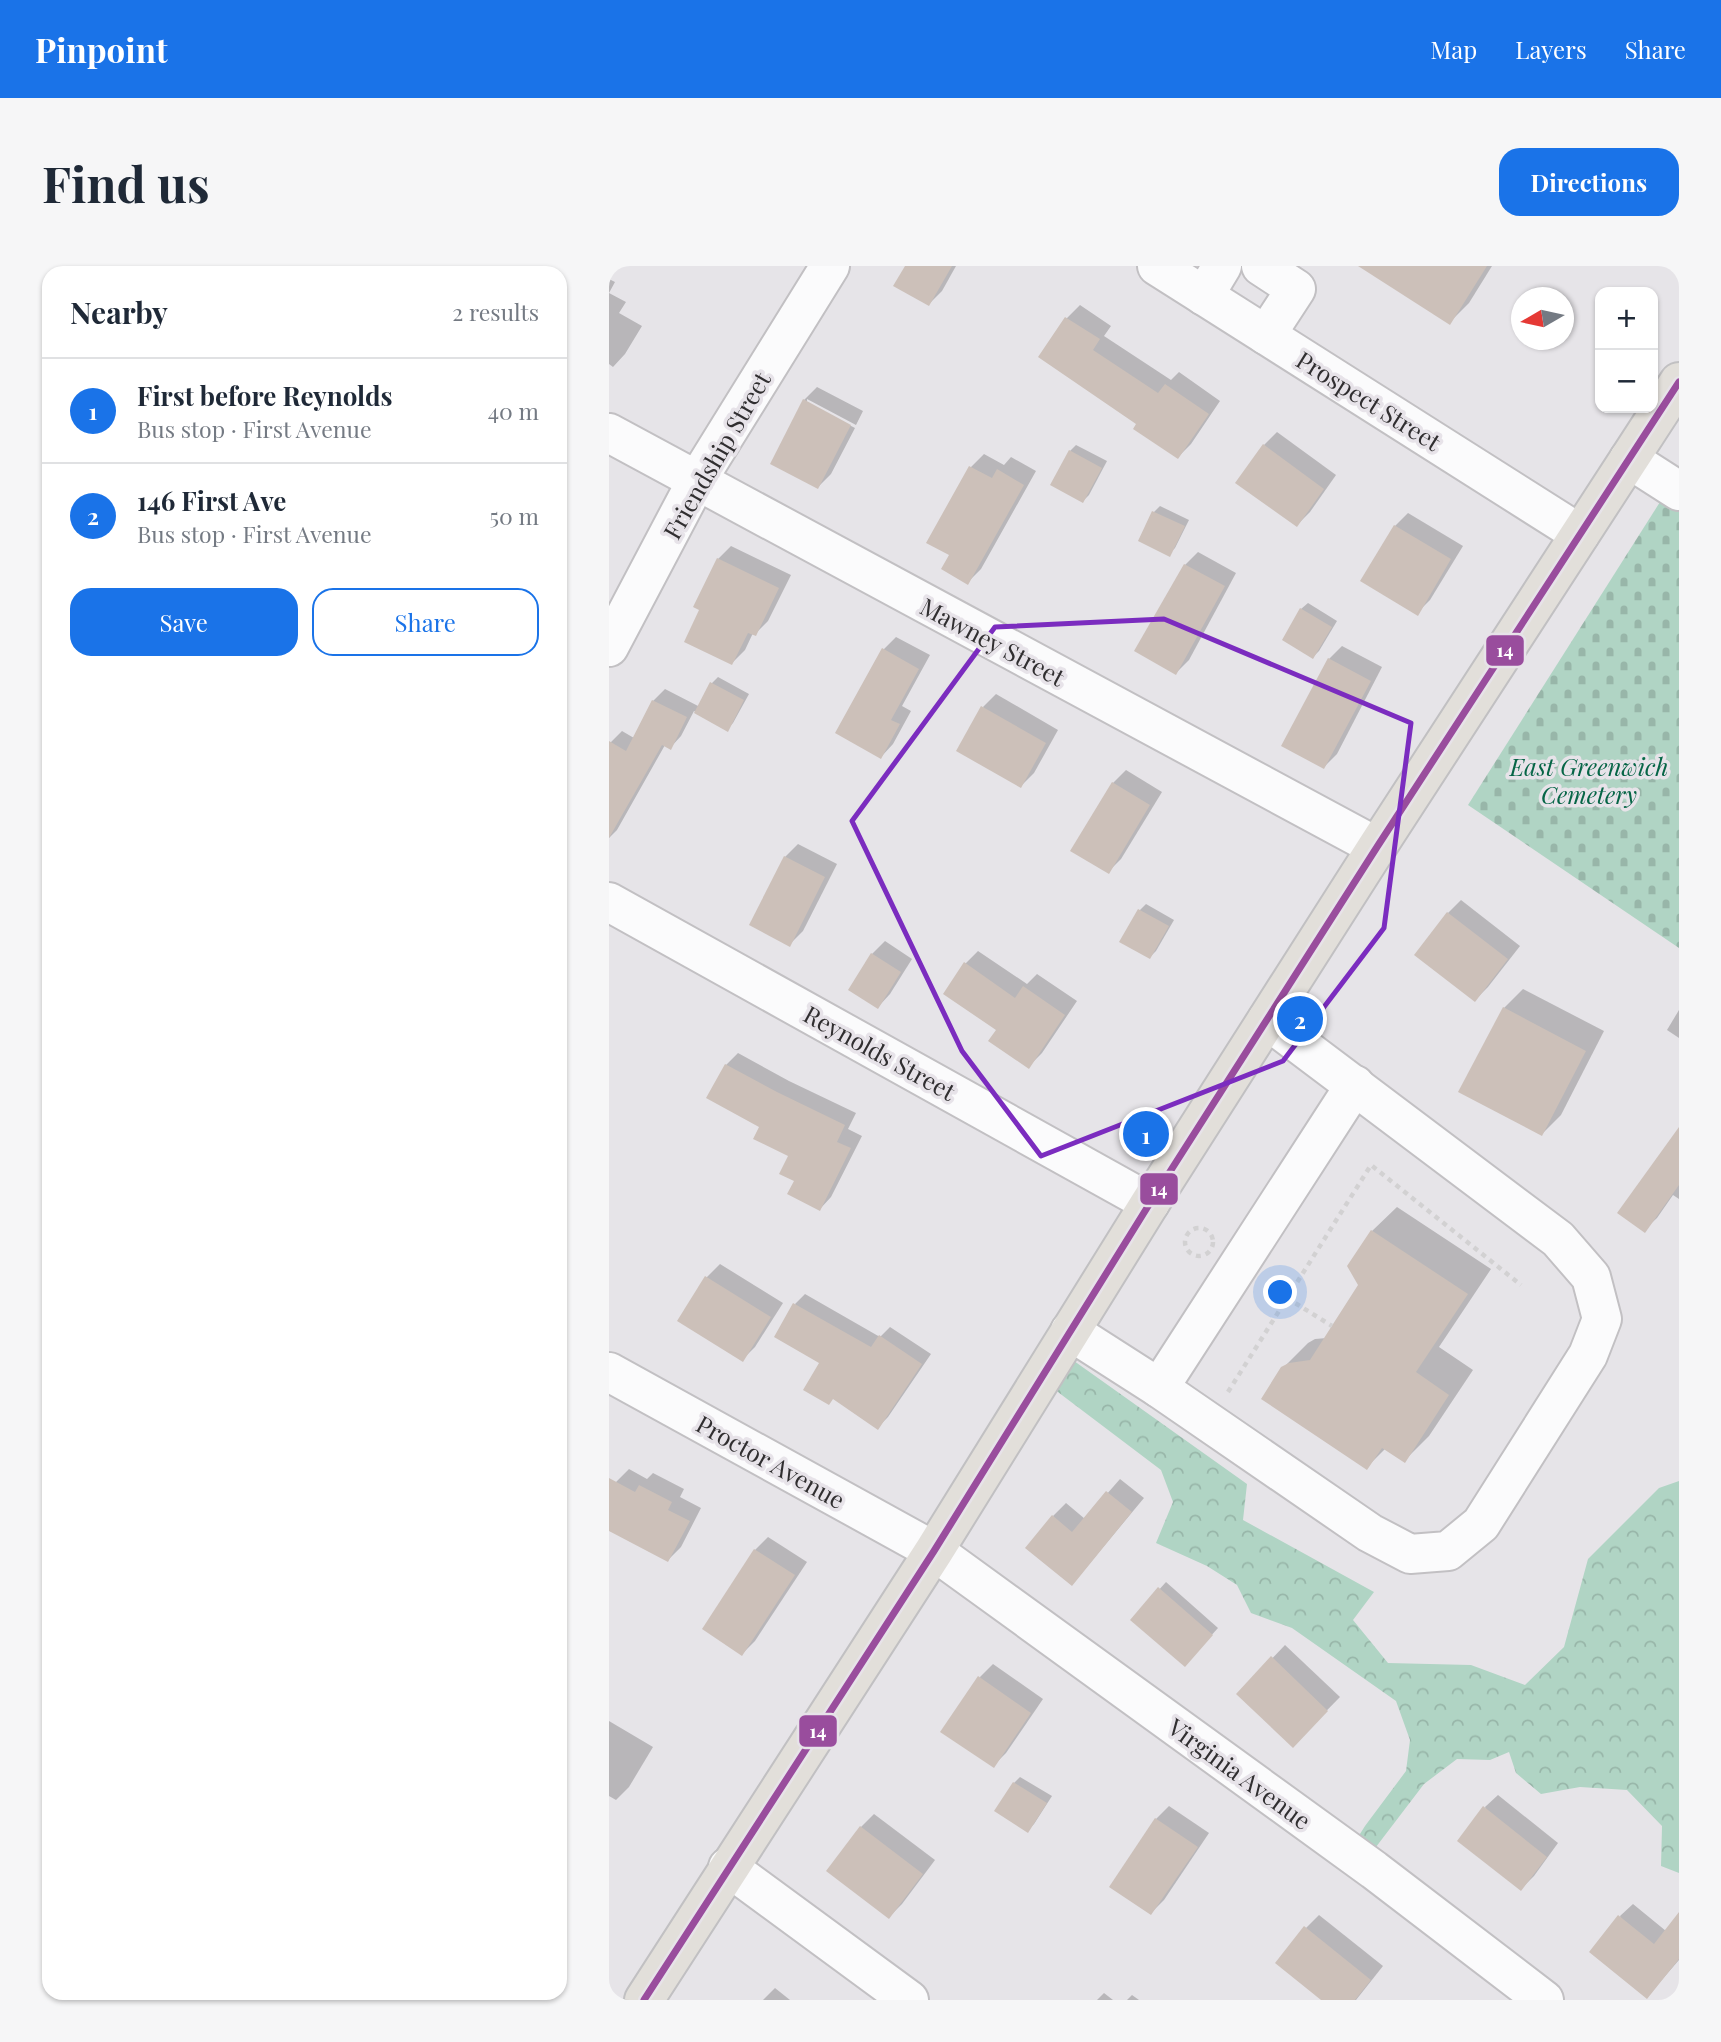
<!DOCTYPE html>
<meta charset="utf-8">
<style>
body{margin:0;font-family:"Playfair Display",serif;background:#f6f6f7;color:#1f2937}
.controls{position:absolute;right:21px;top:21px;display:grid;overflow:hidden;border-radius:14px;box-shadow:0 2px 5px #0004}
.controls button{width:63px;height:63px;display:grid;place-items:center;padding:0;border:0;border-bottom:2px solid #e0e1e3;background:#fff;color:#1f2937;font:35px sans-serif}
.compass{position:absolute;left:902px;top:21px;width:63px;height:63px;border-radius:50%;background:#fff;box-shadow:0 2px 5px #0004;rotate:261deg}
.you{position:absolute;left:672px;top:1027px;width:24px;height:24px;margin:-18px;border:5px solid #fff;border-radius:50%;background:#1a73e8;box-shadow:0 0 0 10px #1a73e833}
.badge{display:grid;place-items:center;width:46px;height:46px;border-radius:50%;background:#1a73e8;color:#fff;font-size:23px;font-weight:700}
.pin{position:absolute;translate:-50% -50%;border:4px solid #fff;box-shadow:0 2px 7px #0006}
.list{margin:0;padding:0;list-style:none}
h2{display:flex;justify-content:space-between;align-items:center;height:91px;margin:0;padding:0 28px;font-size:30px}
h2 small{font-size:23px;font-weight:400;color:#747a83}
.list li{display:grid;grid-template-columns:46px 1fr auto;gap:21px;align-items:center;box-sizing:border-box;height:105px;padding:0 28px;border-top:2px solid #e0e1e3}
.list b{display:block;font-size:26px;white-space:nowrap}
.list p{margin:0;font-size:23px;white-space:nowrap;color:#747a83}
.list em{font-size:23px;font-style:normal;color:#747a83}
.actions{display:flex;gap:14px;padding:21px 28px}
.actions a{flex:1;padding:16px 0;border:2px solid #1a73e8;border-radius:21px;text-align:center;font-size:24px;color:#1a73e8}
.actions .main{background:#1a73e8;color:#fff}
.map{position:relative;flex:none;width:1070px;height:1734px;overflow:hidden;border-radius:21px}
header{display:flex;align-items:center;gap:42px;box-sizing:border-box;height:98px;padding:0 35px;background:#1a73e8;color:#fff}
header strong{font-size:33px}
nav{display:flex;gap:38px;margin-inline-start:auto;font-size:24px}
.intro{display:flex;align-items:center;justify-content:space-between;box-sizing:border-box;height:168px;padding:0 42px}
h1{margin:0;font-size:49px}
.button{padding:18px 32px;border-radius:21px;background:#1a73e8;color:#fff;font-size:24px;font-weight:700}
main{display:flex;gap:42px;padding:0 42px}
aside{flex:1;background:#fff;border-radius:21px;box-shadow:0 2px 5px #0004}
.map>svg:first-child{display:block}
.forest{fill:url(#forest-crowns)}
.cemetery{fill:url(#cemetery-stones)}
.shadow{fill:#0003}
.building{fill:#ccc0b9}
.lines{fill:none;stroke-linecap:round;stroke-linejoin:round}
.minor-casing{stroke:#c2c0c3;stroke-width:42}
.major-casing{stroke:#c1c0c2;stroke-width:42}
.path{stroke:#d2d1d2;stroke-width:4.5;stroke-dasharray:5 5;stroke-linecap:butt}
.minor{stroke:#fbfbfc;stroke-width:38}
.major{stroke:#e2dfda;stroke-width:38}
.bus-1-casing{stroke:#e7e3e9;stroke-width:12}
.bus-1{stroke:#994d9d;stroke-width:7}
.marked{fill:none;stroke:#7b2cbf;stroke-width:5;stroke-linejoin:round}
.labels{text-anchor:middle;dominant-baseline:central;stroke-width:7;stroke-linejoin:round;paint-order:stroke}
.street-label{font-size:24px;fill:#302e30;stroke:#e7e3e9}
.park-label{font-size:24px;font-style:italic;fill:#066546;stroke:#e7e3e9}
.line-badge{stroke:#e7e3e9;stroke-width:2.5}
.badge-label{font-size:19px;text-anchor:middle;font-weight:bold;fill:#fff}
</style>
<header>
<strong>Pinpoint</strong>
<nav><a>Map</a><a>Layers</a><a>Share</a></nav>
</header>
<div class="intro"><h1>Find us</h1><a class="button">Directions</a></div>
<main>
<aside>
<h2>Nearby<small>2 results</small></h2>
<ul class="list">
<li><span class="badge">1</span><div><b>First before Reynolds</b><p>Bus stop · First Avenue</p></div><em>40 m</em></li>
<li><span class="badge">2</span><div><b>146 First Ave</b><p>Bus stop · First Avenue</p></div><em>50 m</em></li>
</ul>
<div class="actions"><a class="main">Save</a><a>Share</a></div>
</aside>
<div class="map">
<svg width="1070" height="1734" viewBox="0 0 1070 1734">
<defs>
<pattern id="forest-crowns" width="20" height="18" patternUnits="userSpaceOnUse" patternTransform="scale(1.75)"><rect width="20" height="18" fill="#b0d4c4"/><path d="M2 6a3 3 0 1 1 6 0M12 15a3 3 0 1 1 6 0" fill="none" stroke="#98b6a9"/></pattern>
<pattern id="cemetery-stones" width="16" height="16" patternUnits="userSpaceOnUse" patternTransform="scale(1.75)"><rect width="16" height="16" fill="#b0d4c4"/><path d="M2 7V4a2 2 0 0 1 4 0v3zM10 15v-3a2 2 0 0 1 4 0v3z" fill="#98b6a9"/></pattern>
</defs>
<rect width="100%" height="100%" fill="#e6e4e8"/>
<polygon class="forest" points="451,1085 638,1218 634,1254 765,1326 744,1354 779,1397 862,1399 916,1419 955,1381 979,1293 1050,1222 1070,1215 1070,1607 1052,1600 1053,1560 1018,1524 971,1521 932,1528 907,1507 900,1486 881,1494 848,1493 815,1518 754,1598 739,1587 756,1560 797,1505 801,1474 787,1435 683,1362 642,1347 628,1319 598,1300 547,1277 564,1236 552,1204 433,1114"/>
<polygon class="cemetery" points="1070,206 1070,682 859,539"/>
<g class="shadow">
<polygon points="298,0 347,0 333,25 320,38"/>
<polygon points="753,0 883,0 860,37 841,56"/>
<polygon points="0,13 6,16 0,27 17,36 10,47 33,60 16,88 4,101 0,98"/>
<polygon points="471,39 502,60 495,70 562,114 570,106 611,135 582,178 569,191 529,158 432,91 458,52"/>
<polygon points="208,121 254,145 247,159 198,133 198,137 246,162 222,208 209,221 195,134"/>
<polygon points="668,166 727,209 701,246 688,259 655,179"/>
<polygon points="467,179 498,195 480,229 474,235 461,185"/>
<polygon points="375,188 395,199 402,191 427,205 372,303 359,316 342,289 320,276 362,201"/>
<polygon points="551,240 580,254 566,282 560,288 531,274 545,246"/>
<polygon points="799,247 854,280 821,334 808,347 786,260"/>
<polygon points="122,280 182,309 159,355 146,368 144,367 136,384 123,397 93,343 109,293"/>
<polygon points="589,286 627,307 580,394 567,407 576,299"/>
<polygon points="699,337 728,355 710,385 704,391 692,343"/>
<polygon points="287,371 321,389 293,440 302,445 284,478 272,491 274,384"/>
<polygon points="733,380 773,401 728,488 715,501 720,393"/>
<polygon points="109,411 140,428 124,457 118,463 85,445 72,470 61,482 56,479 8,564 0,572 0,479 2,476 13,465 25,472 44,435 56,423 91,441 103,417"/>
<polygon points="387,428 449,464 425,507 412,520 374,441"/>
<polygon points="517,504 553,526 512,593 499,606 504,517"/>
<polygon points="189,578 228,598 194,665 181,678 176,591"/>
<polygon points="852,634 911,680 879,721 866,734 839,647"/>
<polygon points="537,638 565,654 547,685 541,691 513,675 531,644"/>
<polygon points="276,675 303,693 281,728 269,741 263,688"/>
<polygon points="369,685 418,718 428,708 468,735 433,787 420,800 389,763 356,698"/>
<polygon points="914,723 995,765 952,849 933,868 895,742"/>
<polygon points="1070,744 1070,772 1058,764"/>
<polygon points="129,787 180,815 247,847 239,863 253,870 222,931 211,943 187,915 181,890 153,860 117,799"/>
<polygon points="1070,868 1070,933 1064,929 1048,952 1035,964"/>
<polygon points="788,941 882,1003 830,1081 864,1104 820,1170 796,1194 777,1182 758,1201 674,1102 699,1077 706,1073 718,1072 751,1019 741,1000 763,965"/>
<polygon points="111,998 174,1037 146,1081 133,1094 70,1054 98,1011"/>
<polygon points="196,1028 271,1071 281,1061 322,1088 279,1151 269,1161 225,1132 212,1096 186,1038"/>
<polygon points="20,1203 38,1213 44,1207 75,1223 71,1231 92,1242 72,1281 59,1294 0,1263 0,1230 7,1216"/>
<polygon points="511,1213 535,1232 475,1304 444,1250 457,1237 476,1253"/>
<polygon points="159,1271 198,1296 146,1375 133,1388 95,1363 146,1284"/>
<polygon points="557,1316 609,1362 581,1393 523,1354"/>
<polygon points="676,1379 731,1431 684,1479 629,1428"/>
<polygon points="384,1398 434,1433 397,1487 384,1500 371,1411"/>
<polygon points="0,1455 44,1481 20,1521 7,1534 0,1530"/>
<polygon points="411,1511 443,1530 425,1558 419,1564 387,1544 405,1517"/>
<polygon points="889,1529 949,1577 925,1610 912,1623 876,1541"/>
<polygon points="560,1540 600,1567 555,1634 542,1647 547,1553"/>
<polygon points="265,1548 326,1594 293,1638 280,1651 219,1605 252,1561"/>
<polygon points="1024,1638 1057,1665 1070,1650 1070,1694 1038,1731 1011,1650"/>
<polygon points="710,1649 774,1700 747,1734 715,1734 697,1662"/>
<polygon points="166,1722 181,1734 154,1734"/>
<polygon points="495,1727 504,1734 488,1734"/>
<polygon points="523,1729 530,1734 518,1734"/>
</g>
<g class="building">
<polygon points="296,0 343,0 320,40 284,20"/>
<polygon points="749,0 878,0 841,59"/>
<polygon points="456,51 491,73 484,84 549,127 556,118 600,148 569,193 524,163 527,158 429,91"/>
<polygon points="194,133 242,159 209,223 161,198"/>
<polygon points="654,178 715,223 688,261 626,217"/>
<polygon points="460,184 493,202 474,237 441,219"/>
<polygon points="360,200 383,212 388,203 415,219 359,319 332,303 340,289 317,277"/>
<polygon points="543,245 576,260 561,291 529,275"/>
<polygon points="785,259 842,293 809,350 751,315"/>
<polygon points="108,292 170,322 147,370 139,367 123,399 75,376 90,344 84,341"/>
<polygon points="575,298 616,320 567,409 525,385"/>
<polygon points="691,342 723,361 704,393 673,374"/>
<polygon points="273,382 310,403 282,454 291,458 272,493 226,467"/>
<polygon points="719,392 762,415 715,503 672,480"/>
<polygon points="101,416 135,434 119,466 85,447"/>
<polygon points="43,434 78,451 62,484 53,479 0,572 0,475 17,485"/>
<polygon points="372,440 437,477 412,522 347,485"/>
<polygon points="503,516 541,539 500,608 461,585"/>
<polygon points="175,590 216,611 181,681 140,659"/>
<polygon points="529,643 560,660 541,693 510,676"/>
<polygon points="838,646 899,693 866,736 805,689"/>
<polygon points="262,687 292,706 269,743 239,724"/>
<polygon points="355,696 406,732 414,720 456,749 420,803 379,775 387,764 334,728"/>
<polygon points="894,741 977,785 933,870 849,826"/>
<polygon points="116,798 168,826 236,859 228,876 242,882 211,945 178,928 185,915 170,908 179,890 144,873 150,861 97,832"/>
<polygon points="1070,861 1070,919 1036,967 1008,947"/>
<polygon points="762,964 859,1028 807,1106 840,1129 796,1197 773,1182 758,1204 652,1133 672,1101 680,1097 701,1094 749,1019 738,1000"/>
<polygon points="96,1010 162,1051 134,1096 68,1055"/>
<polygon points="184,1037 262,1081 270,1069 313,1098 269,1164 224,1133 220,1139 194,1124 210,1097 165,1071"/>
<polygon points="0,1212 26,1226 30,1219 63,1236 59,1244 81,1255 59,1296 0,1265"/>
<polygon points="497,1225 523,1246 463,1320 416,1282 443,1249 463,1266"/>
<polygon points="145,1283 186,1309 133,1390 93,1363"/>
<polygon points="549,1321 604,1369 576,1401 521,1354"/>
<polygon points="662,1390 719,1445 684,1482 627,1428"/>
<polygon points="369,1410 422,1447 385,1502 331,1466"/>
<polygon points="404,1516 438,1537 419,1567 385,1545"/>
<polygon points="874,1540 938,1591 912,1625 848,1575"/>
<polygon points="546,1552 589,1581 542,1649 500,1621"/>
<polygon points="251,1560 314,1608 280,1653 217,1605"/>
<polygon points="1070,1646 1070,1693 1038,1733 980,1686 1009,1649 1045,1678"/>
<polygon points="695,1660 762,1714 746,1734 712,1734 666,1697"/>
</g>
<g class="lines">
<defs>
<g id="minor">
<polyline points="548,0 971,268"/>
<polyline points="652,0 687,23 657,69"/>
<polyline points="595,30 613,0"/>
<polyline points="0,167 768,581"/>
<polyline points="1020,193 1070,225"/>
<polyline points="0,381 87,216 221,0"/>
<polyline points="0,636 541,937"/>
<polyline points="461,1065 550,1122 761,1267 801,1288 839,1285 872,1258 979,1089 993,1053 982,1011 949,973 658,754"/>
<polyline points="0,1106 325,1285 765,1604 935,1734"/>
<polyline points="550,1122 746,819"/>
<polyline points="119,1601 300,1734"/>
</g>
<polyline id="major" points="35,1734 325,1285 541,937 768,581 1070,116"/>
</defs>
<use href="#minor" class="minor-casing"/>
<use href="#major" class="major-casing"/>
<g class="path">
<circle cx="590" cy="976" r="14"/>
<polyline points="678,1032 723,1060"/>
<polyline points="619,1126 762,899 912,1019"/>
</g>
<use href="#minor" class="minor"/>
<use href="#major" class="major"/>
<defs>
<polyline id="bus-1" points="35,1734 325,1285 541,937 768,581 1070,116"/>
</defs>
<use href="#bus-1" class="bus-1-casing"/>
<use href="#bus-1" class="bus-1"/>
</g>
<path class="marked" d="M555 353 802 457 775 662 674 795 432 890 353 785 243 555 386 361Z"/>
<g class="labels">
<g class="street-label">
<text transform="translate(760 134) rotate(32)">Prospect Street</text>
<text transform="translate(107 189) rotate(-60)">Friendship Street</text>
<text transform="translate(384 375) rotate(28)">Mawney Street</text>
<text transform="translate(271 786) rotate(29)">Reynolds Street</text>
<text transform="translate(162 1195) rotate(29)">Proctor Avenue</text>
<text transform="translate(631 1507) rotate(36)">Virginia Avenue</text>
</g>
<g class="park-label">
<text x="980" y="500">East Greenwich<tspan x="980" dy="28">Cemetery</tspan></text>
</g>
</g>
<g class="line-badge">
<rect x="876" y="368" width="40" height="33" rx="7" fill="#994d9d"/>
<rect x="530" y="906" width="40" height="34" rx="7" fill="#994d9d"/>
<rect x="189" y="1448" width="40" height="34" rx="7" fill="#994d9d"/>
</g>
<g class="badge-label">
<text x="896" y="391">14</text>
<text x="550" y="930">14</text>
<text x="209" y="1472">14</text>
</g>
</svg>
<div class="controls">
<button>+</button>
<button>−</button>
</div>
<svg class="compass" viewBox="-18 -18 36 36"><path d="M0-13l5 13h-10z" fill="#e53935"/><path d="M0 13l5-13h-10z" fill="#747a83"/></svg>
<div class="you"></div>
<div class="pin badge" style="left:537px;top:868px">1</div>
<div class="pin badge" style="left:691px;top:753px">2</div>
</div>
</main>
